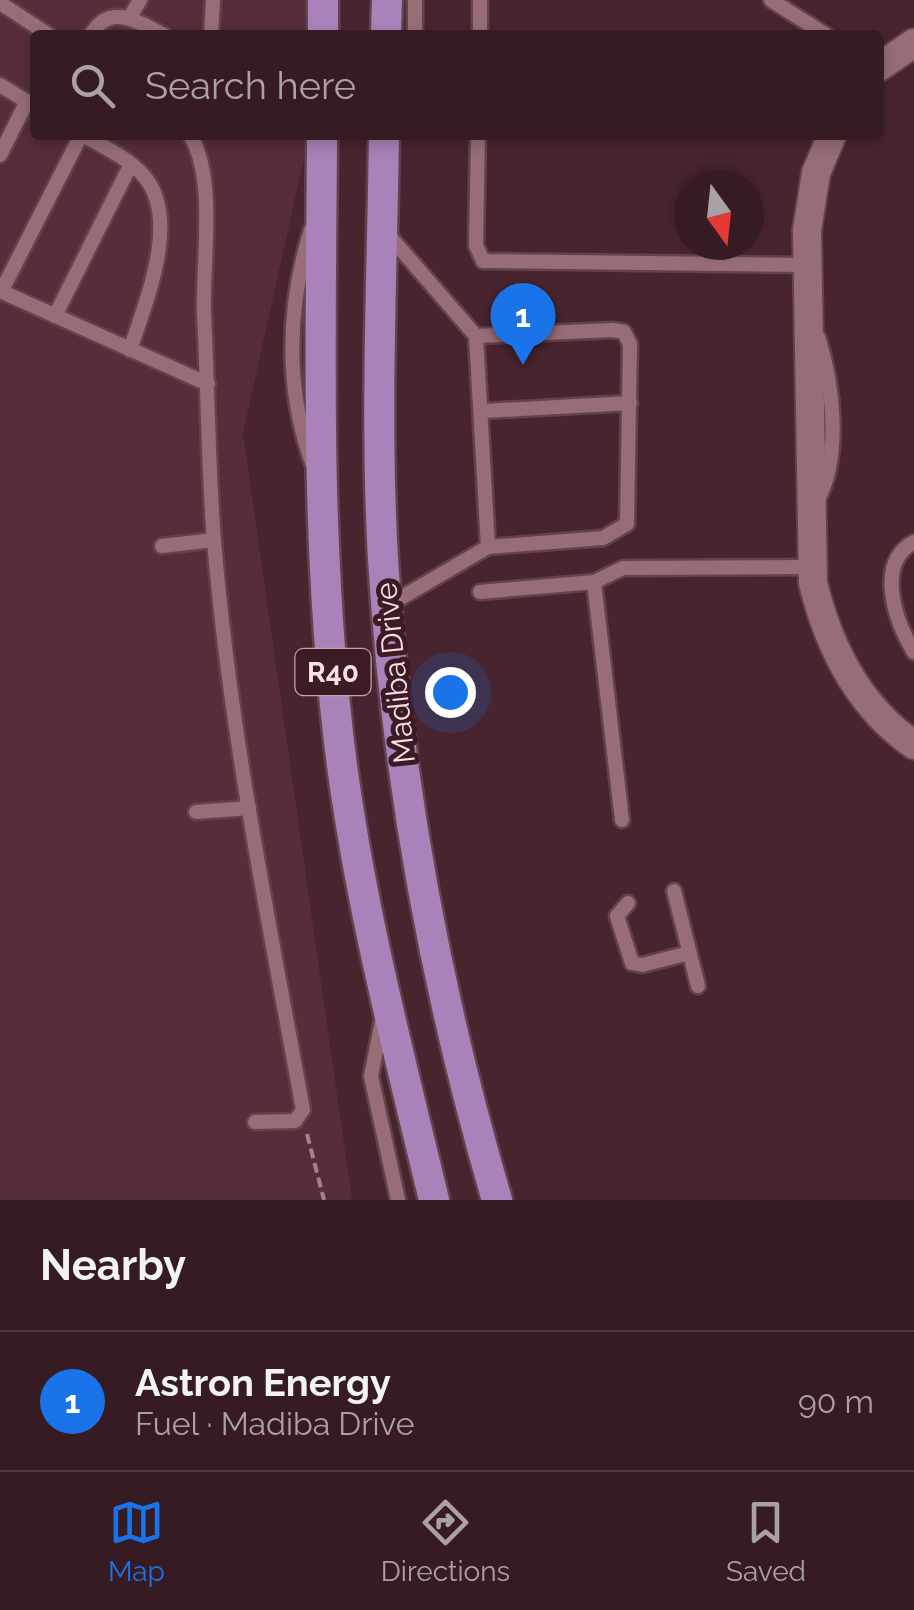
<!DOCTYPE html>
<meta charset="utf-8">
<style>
body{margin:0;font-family:Raleway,sans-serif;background:#3d252a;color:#f1f3f6}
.compass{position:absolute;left:674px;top:170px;width:90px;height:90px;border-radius:50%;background:#361c22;box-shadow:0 5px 15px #0003;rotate:165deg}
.you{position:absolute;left:450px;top:692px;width:35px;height:35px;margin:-25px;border:8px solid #fff;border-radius:50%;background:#1a73e8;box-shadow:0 0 0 15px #1a73e833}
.badge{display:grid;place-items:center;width:65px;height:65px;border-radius:50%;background:#1a73e8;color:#fff;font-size:32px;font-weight:700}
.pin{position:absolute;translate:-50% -82px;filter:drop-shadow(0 2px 5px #0008)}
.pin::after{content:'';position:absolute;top:52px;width:35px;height:30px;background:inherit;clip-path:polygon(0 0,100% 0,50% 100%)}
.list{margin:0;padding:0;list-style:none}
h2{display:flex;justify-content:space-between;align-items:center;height:130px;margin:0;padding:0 40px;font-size:42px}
h2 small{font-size:32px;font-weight:400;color:#aaa1a5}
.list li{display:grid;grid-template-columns:65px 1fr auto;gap:30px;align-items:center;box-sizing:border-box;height:140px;padding:0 40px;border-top:2px solid #503a40}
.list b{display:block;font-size:38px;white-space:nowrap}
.list p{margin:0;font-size:32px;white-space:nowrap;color:#aaa1a5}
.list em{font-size:32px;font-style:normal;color:#aaa1a5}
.icon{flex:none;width:55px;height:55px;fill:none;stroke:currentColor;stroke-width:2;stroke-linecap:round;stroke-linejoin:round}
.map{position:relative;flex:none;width:914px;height:1200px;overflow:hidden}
.search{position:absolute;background:#361c22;box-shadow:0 5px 15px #0003;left:30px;right:30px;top:30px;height:110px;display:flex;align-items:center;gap:25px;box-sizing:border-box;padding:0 35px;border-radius:10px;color:#aaa1a5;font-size:38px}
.sheet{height:270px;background:#361c22}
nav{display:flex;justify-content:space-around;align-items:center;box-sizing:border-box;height:140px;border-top:2px solid #503a40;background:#361c22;font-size:28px;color:#aaa1a5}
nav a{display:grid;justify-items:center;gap:5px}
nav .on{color:#1a73e8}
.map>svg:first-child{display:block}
.built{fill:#572d39}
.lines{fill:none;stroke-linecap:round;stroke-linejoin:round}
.lane-casing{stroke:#62434c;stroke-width:19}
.street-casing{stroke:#62434c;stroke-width:32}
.primary-casing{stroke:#62434c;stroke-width:35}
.path{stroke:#a1848b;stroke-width:4;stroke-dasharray:10 5;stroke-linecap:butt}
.lane{stroke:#976e77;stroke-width:14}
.street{stroke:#976e77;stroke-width:28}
.primary{stroke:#a982b9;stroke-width:30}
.labels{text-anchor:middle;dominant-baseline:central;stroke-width:10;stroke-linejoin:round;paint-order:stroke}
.shield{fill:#3d1b24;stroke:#c0a5ab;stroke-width:2.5}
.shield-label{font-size:28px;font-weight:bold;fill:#f8e0e5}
.street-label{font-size:30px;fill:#f8e0e5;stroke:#3d1b24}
</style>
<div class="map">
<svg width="914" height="1200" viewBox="0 0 914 1200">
<rect width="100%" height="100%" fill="#48252e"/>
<polygon class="built" points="0,0 339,0 331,35 35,35 35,135 309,135 243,433 352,1200 0,1200"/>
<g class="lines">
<defs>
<g id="lane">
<polyline points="415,0 415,35"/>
<polyline points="771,0 826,35"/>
<polyline points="0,3 49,35"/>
<polyline points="130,17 140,0"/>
<path d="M91 35C109 2 139 22 164 35"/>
<polyline points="211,35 213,0"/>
<polyline points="480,35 480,0"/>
<polyline points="0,85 34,106"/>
<path d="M83 135C103 147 127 157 143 175 182 218 145 303 130 350"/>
<path d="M190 135C217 179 202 263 204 314 208 390 208 466 214 541 230 733 269 922 303 1110L295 1121 255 1122"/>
<polyline points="478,135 476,245 483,261 806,265"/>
<polyline points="0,155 27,101"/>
<path d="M311 230C287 306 285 388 312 463"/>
<polyline points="386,232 476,336 488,547 387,606"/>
<polyline points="0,291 208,384"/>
<polyline points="1,292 81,135"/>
<polyline points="55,316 131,164"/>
<polyline points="476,336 613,330 624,332 630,344 627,524 603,538 488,547"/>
<polyline points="483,411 630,403"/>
<path d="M817 501C842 457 833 383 818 337"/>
<path d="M914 542C875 563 895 621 914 652"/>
<polyline points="162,546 214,540"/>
<polyline points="594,582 622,820"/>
<polyline points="480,592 594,582 623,568 812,567"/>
<polyline points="196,812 249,808"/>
<polyline points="674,891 698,986"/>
<polyline points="628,903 617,916 632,963 642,965 689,953"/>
<polyline points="383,1016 371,1076 398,1200"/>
</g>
<g id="street">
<polyline points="879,67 914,43"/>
<path d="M832 135 816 173 807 230 813 583C829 648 858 706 914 745"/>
</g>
<g id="primary">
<polyline points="323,35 323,0"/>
<polyline points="386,35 387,0"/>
<path d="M322 135C321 338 315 530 338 733 356 891 397 1046 434 1200"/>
<path d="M384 135C382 276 375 419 383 559 396 776 436 992 497 1200"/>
</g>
</defs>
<use href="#lane" class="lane-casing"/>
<use href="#street" class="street-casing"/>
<use href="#primary" class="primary-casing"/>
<polyline class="path" points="307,1134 324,1200"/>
<use href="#lane" class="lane"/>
<use href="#street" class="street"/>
<use href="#primary" class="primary"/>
</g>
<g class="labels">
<rect class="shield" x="295.5" y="649" width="75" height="46" rx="8"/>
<g class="shield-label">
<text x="333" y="672">R40</text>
</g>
<g class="street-label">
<text transform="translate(395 673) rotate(-96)">Madiba Drive</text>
</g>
</g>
</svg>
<svg class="compass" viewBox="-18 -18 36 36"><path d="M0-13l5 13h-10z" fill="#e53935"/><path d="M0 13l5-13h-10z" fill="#aaa1a5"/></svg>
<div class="you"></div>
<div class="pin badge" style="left:523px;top:365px">1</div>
<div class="search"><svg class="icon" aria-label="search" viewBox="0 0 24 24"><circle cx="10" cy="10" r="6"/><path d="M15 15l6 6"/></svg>Search here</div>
</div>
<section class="sheet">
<h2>Nearby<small></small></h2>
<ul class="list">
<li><span class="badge">1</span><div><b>Astron Energy</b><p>Fuel · Madiba Drive</p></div><em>90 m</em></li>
</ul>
</section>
<nav>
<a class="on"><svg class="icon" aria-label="map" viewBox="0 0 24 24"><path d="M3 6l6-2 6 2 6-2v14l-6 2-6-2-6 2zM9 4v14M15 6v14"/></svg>Map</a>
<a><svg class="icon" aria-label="directions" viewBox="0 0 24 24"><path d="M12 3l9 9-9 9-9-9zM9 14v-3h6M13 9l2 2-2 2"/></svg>Directions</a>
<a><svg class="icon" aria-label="saved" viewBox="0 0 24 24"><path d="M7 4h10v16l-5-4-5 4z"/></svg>Saved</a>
</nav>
